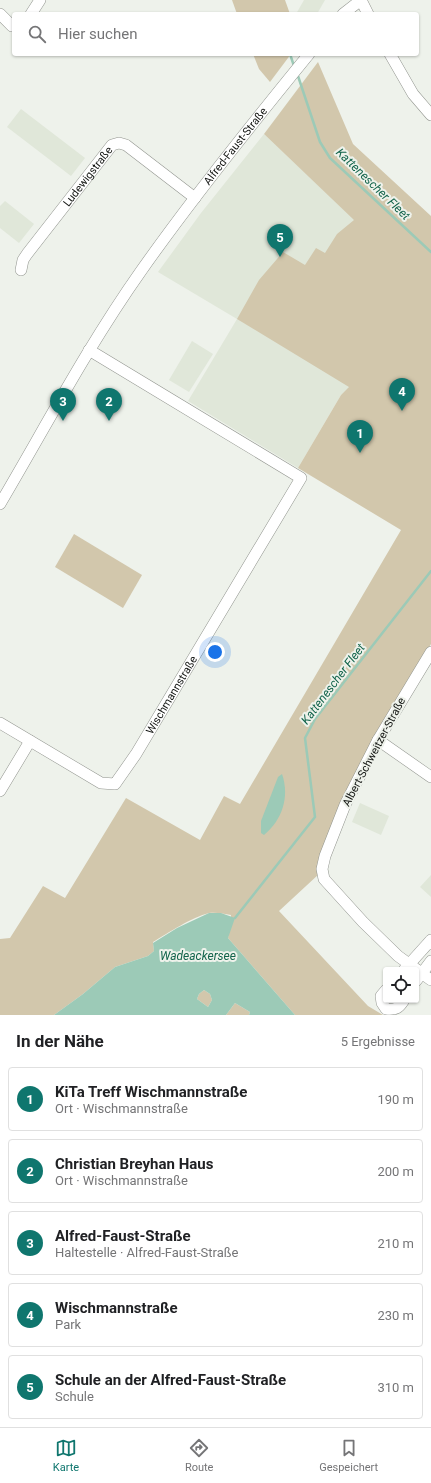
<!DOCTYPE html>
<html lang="de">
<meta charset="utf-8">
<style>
body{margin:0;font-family:Roboto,sans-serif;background:#f2f2f2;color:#202124}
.controls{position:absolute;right:12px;bottom:12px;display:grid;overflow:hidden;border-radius:4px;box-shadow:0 1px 3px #0004}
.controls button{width:36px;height:36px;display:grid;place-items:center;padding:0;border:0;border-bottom:1px solid #e0e0e0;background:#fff;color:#202124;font:20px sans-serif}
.you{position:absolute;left:215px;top:652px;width:14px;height:14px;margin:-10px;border:3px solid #fff;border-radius:50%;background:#1a73e8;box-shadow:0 0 0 6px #1a73e833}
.badge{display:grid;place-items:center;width:26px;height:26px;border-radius:50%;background:#0f766e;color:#fff;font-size:13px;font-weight:700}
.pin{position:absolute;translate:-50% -33px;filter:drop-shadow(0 1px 2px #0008)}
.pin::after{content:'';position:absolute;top:21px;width:14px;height:12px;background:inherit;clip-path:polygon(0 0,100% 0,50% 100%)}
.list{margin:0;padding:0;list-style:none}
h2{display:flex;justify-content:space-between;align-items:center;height:52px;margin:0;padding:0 16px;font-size:17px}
h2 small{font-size:13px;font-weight:400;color:#757577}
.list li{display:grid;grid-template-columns:26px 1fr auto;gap:12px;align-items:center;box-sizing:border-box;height:64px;margin:0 8px 8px;padding:0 8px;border:1px solid #e0e0e0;border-radius:4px}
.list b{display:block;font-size:15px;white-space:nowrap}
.list p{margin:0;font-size:13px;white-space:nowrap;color:#757577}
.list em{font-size:13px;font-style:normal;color:#757577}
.icon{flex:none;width:22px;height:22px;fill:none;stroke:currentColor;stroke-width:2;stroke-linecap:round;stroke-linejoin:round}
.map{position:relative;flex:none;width:431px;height:1015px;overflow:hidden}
.search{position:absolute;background:#fff;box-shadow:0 1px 3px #0004;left:12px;right:12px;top:12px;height:44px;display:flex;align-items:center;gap:10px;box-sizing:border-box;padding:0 14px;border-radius:4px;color:#757577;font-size:15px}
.sheet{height:412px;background:#fff}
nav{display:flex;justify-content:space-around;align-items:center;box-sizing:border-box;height:56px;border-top:1px solid #e0e0e0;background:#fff;font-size:11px;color:#757577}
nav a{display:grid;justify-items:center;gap:2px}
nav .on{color:#0f766e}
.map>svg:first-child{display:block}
.built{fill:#e0e7d9}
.green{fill:#d2c7ac}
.water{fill:#9ccab7;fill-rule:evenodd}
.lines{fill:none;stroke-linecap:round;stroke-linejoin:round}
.stream{stroke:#9ccab7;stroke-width:2.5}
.minor-casing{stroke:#92958f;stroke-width:12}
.minor{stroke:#fff;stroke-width:11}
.labels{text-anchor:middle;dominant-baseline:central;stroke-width:4;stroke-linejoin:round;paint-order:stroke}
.street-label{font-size:11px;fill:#121411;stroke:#eef2eb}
.water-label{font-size:12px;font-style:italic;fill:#11634a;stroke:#eef2eb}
</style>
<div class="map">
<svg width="431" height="1015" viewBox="0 0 431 1015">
<rect width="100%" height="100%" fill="#eef2eb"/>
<g class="built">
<polygon points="304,0 325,0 317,14 296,14"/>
<polygon points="21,109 85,158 71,176 7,127"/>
<polygon points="264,134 378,242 386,354 341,395 298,468 188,401 237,319 158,272 201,213"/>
<polygon points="5,201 34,224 19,243 0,228 0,206"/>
<polygon points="192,341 213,354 189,392 169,380"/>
<polygon points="360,803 389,816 381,835 352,822"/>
<polygon points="431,875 431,897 420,887"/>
</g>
<g class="green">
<polygon points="232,0 285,0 290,14 237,14"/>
<polygon points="253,54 291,54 270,82 259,69"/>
<path d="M318 62 353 144 431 216V644L374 738 319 874 279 911 368 1006 383 1015H295L228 938 231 915C224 914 216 912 209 913 192 917 168 933 153 942L154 951 148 956 115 967 83 994 54 1015H0V939L10 938 43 886 65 898 126 798 200 840 224 796 240 804 401 530 298 468 341 395 349 387 237 319 259 280 283 252 305 265 316 248 325 253 337 234 354 220 264 134Z"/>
<polygon points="74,534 142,575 123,608 55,567"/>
<polygon points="204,990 210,994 212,1000 208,1007 197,999 199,994"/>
<polygon points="235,1003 250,1012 249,1015 226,1015"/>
</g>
<g class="water">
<path d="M282 774C290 797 282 820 264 835L261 833V821L278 777Z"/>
<path d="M209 913H221L235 918 228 938 295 1015H249L250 1012 235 1003 226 1015H54L83 994 115 967 148 956 154 951 153 943 177 928ZM204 990 210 994 212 1000 208 1007 197 999 199 994Z"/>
</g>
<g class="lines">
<g class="stream">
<polyline points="290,54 294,66"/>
<polyline points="297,73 320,142 330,158 431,252"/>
<polyline points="235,918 315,817 305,738 315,719 431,571"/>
</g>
<defs>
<g id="minor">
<polyline points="361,0 368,14"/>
<polyline points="0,14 12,26 14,25"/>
<polyline points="31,14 40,0"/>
<polyline points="343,14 361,0"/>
<polyline points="390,54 413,94 431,115"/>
<path id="s1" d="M21 270 23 260 27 254 112 145 119 143 126 145 195 198"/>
<path id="s2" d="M0 504C46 426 88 346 141 271 193 197 251 125 309 54"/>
<polyline points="431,652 378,740 345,805 325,856 322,869 324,879 363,922 398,956 431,980"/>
<path id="s3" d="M0 723 101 783 115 784 136 754 301 478 89 350"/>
<polyline points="378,740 431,777"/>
<polyline points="0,791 30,741"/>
<polyline points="404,970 431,940"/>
<polyline points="416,981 431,961"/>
<path d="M386 990 381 996 382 1003 386 1009C396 1010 399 1008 404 1000"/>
</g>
</defs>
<use href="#minor" class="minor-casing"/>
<use href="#minor" class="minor"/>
</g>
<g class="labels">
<g class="street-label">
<text stroke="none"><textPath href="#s2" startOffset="429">Alfred-Faust-Straße</textPath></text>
<text stroke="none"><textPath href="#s1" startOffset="116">Ludewigstraße</textPath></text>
<text stroke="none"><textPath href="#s3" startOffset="237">Wischmannstraße</textPath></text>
<text transform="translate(374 752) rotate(-62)">Albert-Schweitzer-Straße</text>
</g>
<g class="water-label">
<text transform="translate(373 184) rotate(44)">Kattenescher Fleet</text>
<text transform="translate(333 684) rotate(-53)">Kattenescher Fleet</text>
<text x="198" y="956">Wadeackersee</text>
</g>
</g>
</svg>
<div class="controls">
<button><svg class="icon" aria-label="locate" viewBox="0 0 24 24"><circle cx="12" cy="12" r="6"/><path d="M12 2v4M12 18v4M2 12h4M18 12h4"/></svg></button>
</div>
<div class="you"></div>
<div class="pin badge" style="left:360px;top:453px">1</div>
<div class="pin badge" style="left:109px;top:421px">2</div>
<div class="pin badge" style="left:63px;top:421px">3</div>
<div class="pin badge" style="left:402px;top:411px">4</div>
<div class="pin badge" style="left:280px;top:257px">5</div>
<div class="search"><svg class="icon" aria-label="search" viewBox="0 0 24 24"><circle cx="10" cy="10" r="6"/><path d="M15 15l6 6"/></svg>Hier suchen</div>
</div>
<section class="sheet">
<h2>In der Nähe<small>5 Ergebnisse</small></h2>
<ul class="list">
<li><span class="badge">1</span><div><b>KiTa Treff Wischmannstraße</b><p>Ort · Wischmannstraße</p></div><em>190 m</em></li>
<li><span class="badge">2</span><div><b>Christian Breyhan Haus</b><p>Ort · Wischmannstraße</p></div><em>200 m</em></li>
<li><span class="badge">3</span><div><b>Alfred-Faust-Straße</b><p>Haltestelle · Alfred-Faust-Straße</p></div><em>210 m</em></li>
<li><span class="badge">4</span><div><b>Wischmannstraße</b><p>Park</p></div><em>230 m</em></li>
<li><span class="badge">5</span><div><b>Schule an der Alfred-Faust-Straße</b><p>Schule</p></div><em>310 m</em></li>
</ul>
</section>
<nav>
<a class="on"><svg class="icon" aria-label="map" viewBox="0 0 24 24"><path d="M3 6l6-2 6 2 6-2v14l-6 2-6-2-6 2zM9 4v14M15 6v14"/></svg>Karte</a>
<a><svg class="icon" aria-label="directions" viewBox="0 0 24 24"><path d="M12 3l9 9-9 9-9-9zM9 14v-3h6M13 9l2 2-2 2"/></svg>Route</a>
<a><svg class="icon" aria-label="saved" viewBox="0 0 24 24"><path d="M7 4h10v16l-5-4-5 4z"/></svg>Gespeichert</a>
</nav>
